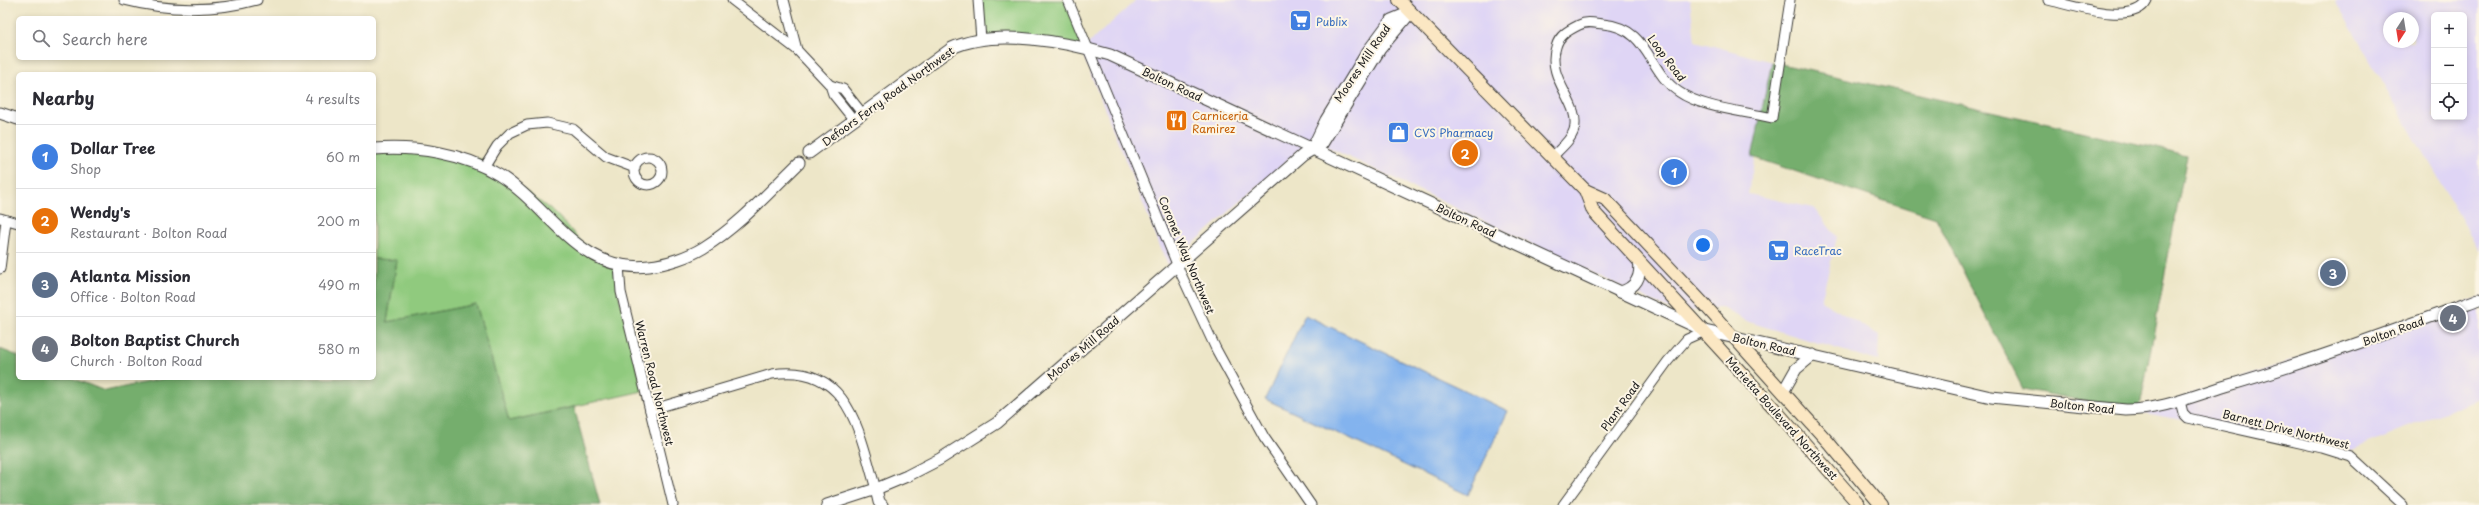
<!DOCTYPE html>
<meta charset="utf-8">
<style>
body{margin:0;font-family:"Playpen Sans",sans-serif;background:#f2f2f3;color:#2b2b33}
.controls{position:absolute;right:12px;top:12px;display:grid;overflow:hidden;border-radius:6px;box-shadow:0 2px 6px #0003}
.controls button{width:36px;height:36px;display:grid;place-items:center;padding:0;border:0;border-bottom:1px solid #e1e1e2;background:#fff;color:#2b2b33;font:20px sans-serif}
.compass{position:absolute;left:2383px;top:12px;width:36px;height:36px;border-radius:50%;background:#fff;box-shadow:0 2px 6px #0003;rotate:192deg}
.you{position:absolute;left:1703px;top:245px;width:14px;height:14px;margin:-10px;border:3px solid #fff;border-radius:50%;background:#1a73e8;box-shadow:0 0 0 6px #1a73e833}
.badge{display:grid;place-items:center;width:26px;height:26px;border-radius:50%;background:#0f766e;color:#fff;font-size:13px;font-weight:700}
.pin{position:absolute;translate:-50% -50%;border:2px solid #fff;box-shadow:0 1px 4px #0006}
.list{margin:0;padding:0;list-style:none}
h2{display:flex;justify-content:space-between;align-items:center;height:52px;margin:0;padding:0 16px;font-size:17px}
h2 small{font-size:13px;font-weight:400;color:#7c7c81}
.list li{display:grid;grid-template-columns:26px 1fr auto;gap:12px;align-items:center;box-sizing:border-box;height:64px;padding:0 16px;border-top:1px solid #e1e1e2}
.list b{display:block;font-size:15px;white-space:nowrap}
.list p{margin:0;font-size:13px;white-space:nowrap;color:#7c7c81}
.list em{font-size:13px;font-style:normal;color:#7c7c81}
.icon{flex:none;width:22px;height:22px;fill:none;stroke:currentColor;stroke-width:2;stroke-linecap:round;stroke-linejoin:round}
.map{position:relative;flex:none;width:2479px;height:505px;overflow:hidden}
.search{position:absolute;background:#fff;box-shadow:0 2px 6px #0003;left:16px;top:16px;width:360px;height:44px;display:flex;align-items:center;gap:10px;box-sizing:border-box;padding:0 14px;border-radius:6px;color:#7c7c81;font-size:15px}
.panel{position:absolute;background:#fff;box-shadow:0 2px 6px #0003;left:16px;top:72px;width:360px;height:308px;border-radius:6px}
.map>svg:first-child{display:block}
.built{fill:#dfd5f5;fill-rule:evenodd}
.green{fill:#90ca7e;stroke:#56734d}
.forest{fill:#74ae6d;stroke:#486544}
.water{fill:#83b3ee;stroke:#506885}
.lines{fill:none;stroke-linecap:round;stroke-linejoin:round}
.minor-casing{stroke:#3b3a36;stroke-width:11}
.tertiary-casing{stroke:#3b3a36;stroke-width:13}
.secondary-casing{stroke:#3b3a36;stroke-width:14}
.minor{stroke:#fff;stroke-width:9}
.tertiary{stroke:#fff;stroke-width:11}
.secondary{stroke:#fbe7c3;stroke-width:12}
.labels{text-anchor:middle;dominant-baseline:central;stroke-width:4;stroke-linejoin:round;paint-order:stroke}
.shop-label{font-size:11px;fill:#366cbe;stroke:#fcf5e5;text-anchor:start}
.street-label{font-size:11px;fill:#1c1c1c;stroke:#fcf5e5}
.food-label{font-size:11px;fill:#c56008;stroke:#fcf5e5;text-anchor:start}
</style>
<div class="map">
<svg width="2479" height="505" viewBox="0 0 2479 505">
<rect width="100%" height="100%" fill="#fcf5e5"/>
<filter id="ink" filterUnits="userSpaceOnUse"><feTurbulence type="fractalNoise" baseFrequency=".025" numOctaves="2"/><feDisplacementMap in="SourceGraphic" scale="8" xChannelSelector="R" yChannelSelector="G"/><feConvolveMatrix kernelMatrix="1 2 1 2 8 2 1 2 1" color-interpolation-filters="sRGB"/></filter>
<filter id="wash" filterUnits="userSpaceOnUse"><feTurbulence type="fractalNoise" baseFrequency=".012" numOctaves="4" result="noise"/><feDisplacementMap in="SourceGraphic" scale="16" xChannelSelector="R" yChannelSelector="G"/><feGaussianBlur stdDeviation="0.9" result="paint"/><feColorMatrix in="noise" values="0 0 0 0 0 0 0 0 0 0 0 0 0 0 0 0 0 1.4 0 .05"/><feComposite in="paint" operator="in"/></filter>
<g filter="url(#wash)">
<rect width="100%" height="100%" fill="#ede6c8"/>
<g class="built">
<polygon points="1136,0 1690,0 1695,41 1772,62 1748,194 1814,208 1837,237 1821,301 1879,335 1878,361 1749,322 1720,307 1677,313 1311,139 1168,266 1083,55 1089,43"/>
<path d="M2335 0H2479V250L2456 210ZM2434 15H2464V117H2434ZM2389 18H2413V42H2389Z"/>
<polygon points="2479,298 2479,398 2349,451 2139,412"/>
</g>
<g class="green">
<polygon points="979,0 1067,0 1088,48 981,40"/>
<polygon points="411,147 485,160 556,214 581,241 602,257 622,262 617,288 643,391 509,421 476,304 387,322 397,261 374,259 374,148"/>
</g>
<g class="forest">
<polygon points="1772,62 2187,155 2139,412 2023,389 1936,218 1752,157"/>
<polygon points="374,259 397,260 387,322 476,304 509,421 574,407 600,505 0,505 0,349 18,356 18,378 72,378 105,391 166,378 374,378"/>
</g>
<polygon class="water" points="1305,315 1508,411 1468,495 1265,399"/>
</g>
<g filter="url(#ink)">
<g class="lines">
<defs>
<g id="minor">
<path d="M124 0C166 11 215 12 257 0"/>
<polyline points="732,0 797,50"/>
<polyline points="784,0 797,50 830,85 843,89 862,113"/>
<polyline points="978,0 981,40"/>
<polyline points="1068,0 1181,274 1216,349 1264,437 1311,505"/>
<path d="M2048 0C2071 5 2134 27 2147 0"/>
<polyline points="830,85 833,94 853,119"/>
<path d="M1553 156C1560 149 1571 140 1574 130 1582 104 1545 79 1556 47 1559 35 1569 30 1579 25 1587 21 1594 23 1603 24 1650 28 1647 71 1679 92 1702 108 1744 111 1772 118L1790 0"/>
<circle cx="648" cy="171" r="14"/>
<polyline points="484,167 497,146 510,133 527,125 547,123 573,129 606,157 635,168"/>
<polyline points="0,218 18,223"/>
<polyline points="619,265 621,292 673,505"/>
<polyline points="0,269 6,221"/>
<polyline points="2180,401 2183,413 2188,418 2322,448 2351,457 2403,505"/>
<path d="M650 410 772 374C850 362 859 433 876 489"/>
<polyline points="1563,505 1668,361 1687,339 1705,331"/>
</g>
<g id="tertiary">
<polyline points="0,113 18,119"/>
<path d="M374 149C417 146 463 153 499 175 551 208 579 274 649 266 667 264 688 257 703 248 739 226 769 192 799 163"/>
<polyline points="1312,149 1326,120 1368,51 1391,20 1408,13"/>
<path d="M809 153 952 48C995 28 1067 42 1110 55L1705 331 1991 397 2126 410C2161 410 2193 396 2226 386 2312 361 2395 330 2479 299"/>
<path d="M1620 292C1636 288 1642 277 1639 261"/>
<polyline points="1783,392 1796,369 1813,355"/>
<polyline points="876,489 879,502 882,505"/>
<polyline points="827,505 876,489 907,476 940,459 997,423 1303,155 1322,144 1380,49 1411,12"/>
</g>
<g id="secondary">
<polyline points="1399,0 1585,190 1593,211 1773,407 1859,505"/>
<polyline points="1585,190 1605,199 1701,301 1829,443 1881,505"/>
</g>
</defs>
<use href="#minor" class="minor-casing"/>
<use href="#tertiary" class="tertiary-casing"/>
<use href="#secondary" class="secondary-casing"/>
<use href="#minor" class="minor"/>
<use href="#tertiary" class="tertiary"/>
<use href="#secondary" class="secondary"/>
</g>
</g>
<defs>
<symbol id="supermarket-square" viewBox="-11 -11 22 22"><rect x="-9" y="-9" width="18" height="18" rx="4" fill="#3f7fe0" stroke="#fcf5e5"/><path d="M-6-5.5h2.5l.6 2H6L4.5 2H-2.5L-4.4-4H-6ZM-1.5 3.2a1.3 1.3 0 1 0 .1 0ZM3 3.2a1.3 1.3 0 1 0 .1 0Z" fill="#fff"/></symbol>
<symbol id="restaurant-square" viewBox="-11 -11 22 22"><rect x="-9" y="-9" width="18" height="18" rx="4" fill="#e8710a" stroke="#fcf5e5"/><path d="M-5-6h1v4h1v-4h1v4h1v-4h1v5L-1.5 .5V6h-2V.5L-5-1ZM5-6V6H3V1.5H1.5Q1.5-4 5-6Z" fill="#fff"/></symbol>
<symbol id="shop-square" viewBox="-11 -11 22 22"><rect x="-9" y="-9" width="18" height="18" rx="4" fill="#3f7fe0" stroke="#fcf5e5"/><path d="M-5-2.5h2.3a2.7 3.5 0 0 1 5.4 0H5L5.5 6h-11ZM-1.5-2.5h3a1.5 2.3 0 0 0-3 0Z" fill="#fff"/></symbol>
</defs>
<g fill-rule="evenodd">
<use href="#supermarket-square" x="1288" y="8" width="25" height="25"/>
<use href="#restaurant-square" x="1164" y="108" width="25" height="25"/>
<use href="#shop-square" x="1386" y="120" width="25" height="25"/>
<use href="#supermarket-square" x="1766" y="238" width="25" height="25"/>
</g>
<g class="labels">
<g class="shop-label">
<text x="1316" y="21">Publix</text>
<text x="1414" y="132">CVS Pharmacy</text>
<text x="1794" y="250">RaceTrac</text>
</g>
<g class="street-label">
<text transform="translate(1667 58) rotate(53)">Loop Road</text>
<text transform="translate(1362 63) rotate(-56)">Moores Mill Road</text>
<text transform="translate(1172 84) rotate(25)">Bolton Road</text>
<text transform="translate(888 96) rotate(-36)">Defoors Ferry Road Northwest</text>
<text transform="translate(1466 220) rotate(25)">Bolton Road</text>
<text transform="translate(1187 255) rotate(67)">Coronet Way Northwest</text>
<text transform="translate(2393 331) rotate(-20)">Bolton Road</text>
<text transform="translate(1764 344) rotate(13)">Bolton Road</text>
<text transform="translate(1083 348) rotate(-41)">Moores Mill Road</text>
<text transform="translate(655 383) rotate(76)">Warren Road Northwest</text>
<text transform="translate(1620 406) rotate(-54)">Plant Road</text>
<text transform="translate(2082 406) rotate(6)">Bolton Road</text>
<text transform="translate(1782 418) rotate(48)">Marietta Boulevard Northwest</text>
<text transform="translate(2286 429) rotate(14)">Barnett Drive Northwest</text>
</g>
<g class="food-label">
<text x="1192" y="115">Carniceria<tspan x="1192" dy="13">Ramirez</tspan></text>
</g>
</g>
</svg>
<div class="controls">
<button>+</button>
<button>−</button>
<button><svg class="icon" aria-label="locate" viewBox="0 0 24 24"><circle cx="12" cy="12" r="6"/><path d="M12 2v4M12 18v4M2 12h4M18 12h4"/></svg></button>
</div>
<svg class="compass" viewBox="-18 -18 36 36"><path d="M0-13l5 13h-10z" fill="#e53935"/><path d="M0 13l5-13h-10z" fill="#7c7c81"/></svg>
<div class="you"></div>
<div class="pin badge" style="left:1674px;top:172px;background:#3f7fe0">1</div>
<div class="pin badge" style="left:1465px;top:153px;background:#e8710a">2</div>
<div class="pin badge" style="left:2333px;top:273px;background:#5c6f8a">3</div>
<div class="pin badge" style="left:2453px;top:318px;background:#6b7280">4</div>
<div class="search"><svg class="icon" aria-label="search" viewBox="0 0 24 24"><circle cx="10" cy="10" r="6"/><path d="M15 15l6 6"/></svg>Search here</div>
<section class="panel">
<h2>Nearby<small>4 results</small></h2>
<ul class="list">
<li><span class="badge" style="background:#3f7fe0">1</span><div><b>Dollar Tree</b><p>Shop</p></div><em>60 m</em></li>
<li><span class="badge" style="background:#e8710a">2</span><div><b>Wendy's</b><p>Restaurant · Bolton Road</p></div><em>200 m</em></li>
<li><span class="badge" style="background:#5c6f8a">3</span><div><b>Atlanta Mission</b><p>Office · Bolton Road</p></div><em>490 m</em></li>
<li><span class="badge" style="background:#6b7280">4</span><div><b>Bolton Baptist Church</b><p>Church · Bolton Road</p></div><em>580 m</em></li>
</ul>
</section>
</div>
